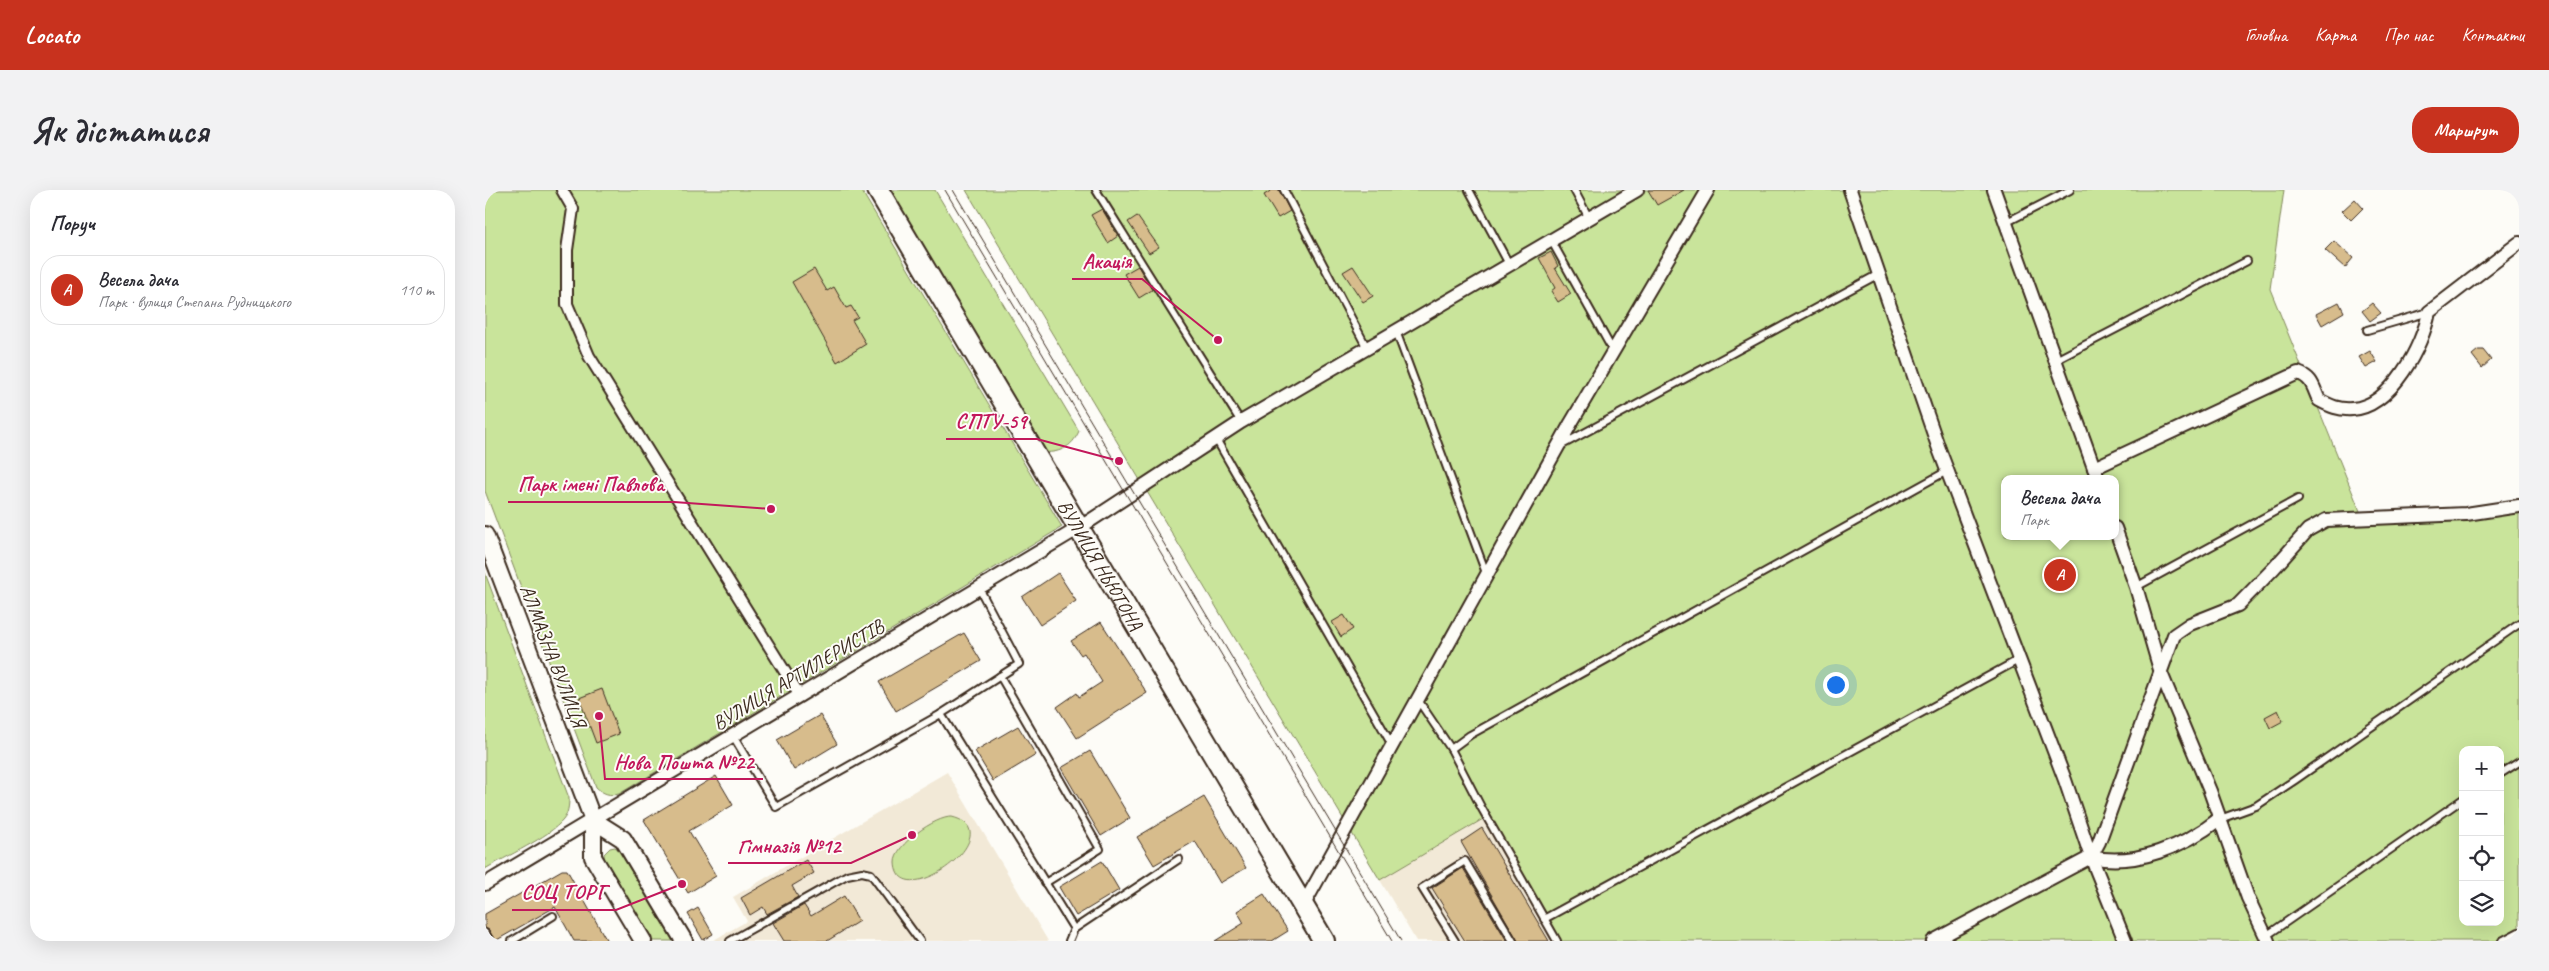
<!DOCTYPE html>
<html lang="uk">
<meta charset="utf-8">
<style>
body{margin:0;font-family:Caveat,sans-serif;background:#f2f2f3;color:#2b2b33}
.controls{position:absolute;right:15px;bottom:15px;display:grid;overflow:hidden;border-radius:10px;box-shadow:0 5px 20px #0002}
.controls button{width:45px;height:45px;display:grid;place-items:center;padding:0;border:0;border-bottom:1px solid #e1e1e2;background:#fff;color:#2b2b33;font:25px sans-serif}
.you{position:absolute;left:1350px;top:494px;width:18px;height:18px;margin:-12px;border:4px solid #fff;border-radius:50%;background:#1a73e8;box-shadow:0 0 0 8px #1a73e833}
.badge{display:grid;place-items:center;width:32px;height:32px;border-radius:50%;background:#c8321e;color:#fff;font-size:16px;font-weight:700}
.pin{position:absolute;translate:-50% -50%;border:2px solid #fff;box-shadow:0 1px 5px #0006}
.popup{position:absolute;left:1516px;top:285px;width:118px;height:65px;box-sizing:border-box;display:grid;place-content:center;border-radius:10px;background:#fff;filter:drop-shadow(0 1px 4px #0005);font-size:16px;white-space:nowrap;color:#7c7c81}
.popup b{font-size:19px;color:#2b2b33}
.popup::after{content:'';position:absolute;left:50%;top:100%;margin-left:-10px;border:10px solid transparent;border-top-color:#fff}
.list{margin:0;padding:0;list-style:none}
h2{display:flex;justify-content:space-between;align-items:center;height:65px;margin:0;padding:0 20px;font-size:21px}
h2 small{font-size:16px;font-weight:400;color:#7c7c81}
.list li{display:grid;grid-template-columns:32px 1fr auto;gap:15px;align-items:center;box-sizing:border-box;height:70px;margin:0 10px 10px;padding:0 10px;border:1px solid #e1e1e2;border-radius:20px}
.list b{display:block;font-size:19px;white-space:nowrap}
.list p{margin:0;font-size:16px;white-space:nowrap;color:#7c7c81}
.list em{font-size:16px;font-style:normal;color:#7c7c81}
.icon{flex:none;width:28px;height:28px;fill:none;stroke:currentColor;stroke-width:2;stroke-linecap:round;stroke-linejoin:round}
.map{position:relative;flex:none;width:2034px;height:751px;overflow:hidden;border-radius:20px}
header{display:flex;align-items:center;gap:30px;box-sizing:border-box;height:70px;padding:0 25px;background:#c8321e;color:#fff}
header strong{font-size:24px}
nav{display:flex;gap:28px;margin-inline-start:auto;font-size:18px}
.intro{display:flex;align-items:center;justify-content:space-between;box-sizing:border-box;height:120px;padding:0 30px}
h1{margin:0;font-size:35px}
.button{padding:12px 22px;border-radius:20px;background:#c8321e;color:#fff;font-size:18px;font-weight:700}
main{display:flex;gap:30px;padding:0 30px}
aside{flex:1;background:#fff;border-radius:20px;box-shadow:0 5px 20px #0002}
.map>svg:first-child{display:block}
.built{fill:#f2e9d7}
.green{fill:#c9e49b;stroke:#82875c;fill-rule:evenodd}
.building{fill:#d7bc8c;stroke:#3b2a1e}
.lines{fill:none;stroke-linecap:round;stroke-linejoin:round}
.service-casing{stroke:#3b2a1e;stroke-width:10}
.pedestrian-casing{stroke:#3b2a1e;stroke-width:14}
.minor-casing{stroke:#3b2a1e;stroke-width:16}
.tertiary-casing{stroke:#3b2a1e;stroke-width:20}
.primary-casing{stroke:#3b2a1e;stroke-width:24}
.service{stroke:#fdfcf7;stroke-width:6}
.pedestrian{stroke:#fdfcf7;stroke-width:10}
.minor{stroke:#fdfcf7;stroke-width:12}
.tertiary{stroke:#fdfcf7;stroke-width:16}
.primary{stroke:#fdfcf7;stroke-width:20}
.tram{stroke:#3b2a1e;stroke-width:1}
.labels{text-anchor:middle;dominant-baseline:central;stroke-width:4;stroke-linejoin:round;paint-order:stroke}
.street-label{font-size:20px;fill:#3b2a1e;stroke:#fdfcf7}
.leader{fill:none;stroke:#c2185b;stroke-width:2}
.callout-dot{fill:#c2185b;stroke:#fdfcf7;stroke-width:2}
.callout-label{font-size:21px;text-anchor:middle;font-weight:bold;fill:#c2185b;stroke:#fdfcf7;stroke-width:4;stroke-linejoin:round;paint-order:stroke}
</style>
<header>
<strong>Locato</strong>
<nav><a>Головна</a><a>Карта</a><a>Про нас</a><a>Контакти</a></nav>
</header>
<div class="intro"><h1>Як дістатися</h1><a class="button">Маршрут</a></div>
<main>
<aside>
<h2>Поруч<small></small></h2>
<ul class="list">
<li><span class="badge">A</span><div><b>Весела дача</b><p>Парк · вулиця Степана Рудницького</p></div><em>110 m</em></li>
</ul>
</aside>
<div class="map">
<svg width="2034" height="751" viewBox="0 0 2034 751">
<rect width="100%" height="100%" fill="#fdfcf7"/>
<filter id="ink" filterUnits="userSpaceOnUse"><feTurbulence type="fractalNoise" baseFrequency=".02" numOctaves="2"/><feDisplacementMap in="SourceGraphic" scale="10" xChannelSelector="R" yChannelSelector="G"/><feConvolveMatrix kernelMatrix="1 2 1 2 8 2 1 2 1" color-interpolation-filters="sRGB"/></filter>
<g filter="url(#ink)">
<g class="built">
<polygon points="462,582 563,751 227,751 262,731 248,707"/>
<polygon points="998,629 1074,751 931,751 895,690"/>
</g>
<g class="green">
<path d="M0 0H376L577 337 134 604C125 606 118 604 111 597L0 301Z"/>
<path d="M403 0H450L594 241C587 258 573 264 556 262Z"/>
<path d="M481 0H1799L1785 99 1877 326 2034 316V751H1072L998 629 895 690ZM1520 289H1630V346H1520ZM1978 560H2015V732H1978Z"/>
<path d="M0 383 84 608C84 616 83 624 78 630 64 647 20 667 0 679Z"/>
<path d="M467 627C529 642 413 728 410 672 409 655 451 626 467 627Z"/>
<polygon points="130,657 137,662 190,751 167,751 120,673 119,664 125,658"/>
</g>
<g class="building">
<polygon points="787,0 794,0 805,21 793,28 779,5"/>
<polygon points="1163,0 1199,0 1172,15"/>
<polygon points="1870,9 1878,18 1866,30 1857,21"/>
<polygon points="617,19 633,46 623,53 606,25"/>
<polygon points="652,26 674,57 664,63 643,32"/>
<polygon points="1849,51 1868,68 1860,78 1840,60"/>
<polygon points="1066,62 1073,76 1070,78 1086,104 1073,112 1066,101 1070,98 1054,68"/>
<polygon points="653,76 667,100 654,108 639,84"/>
<polygon points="868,76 888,106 878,112 858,82"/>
<polygon points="329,79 342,101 349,97 361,118 366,116 373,127 367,130 381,154 352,172 307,92"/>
<polygon points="1854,112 1859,122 1837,135 1831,124"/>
<polygon points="1887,113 1896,123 1885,131 1877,121"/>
<polygon points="1993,160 1998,160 2006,170 1997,178 1987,165"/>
<polygon points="1885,161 1892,172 1881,178 1874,167"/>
<polygon points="573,383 591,411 555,435 537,407"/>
<polygon points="859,425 868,439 856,447 847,432"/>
<polygon points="616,432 662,503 592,548 572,517 592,503 594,507 617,492 599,463 596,465 586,451"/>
<polygon points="479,443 496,471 411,521 394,492"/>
<polygon points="117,499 134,544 111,553 94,508"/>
<polygon points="1793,520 1798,531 1785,538 1780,527"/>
<polygon points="335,525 352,554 309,580 292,550"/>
<polygon points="533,536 551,565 508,591 490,561"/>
<polygon points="605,561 645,628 616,646 576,578"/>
<polygon points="231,586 248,615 204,641 231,686 203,703 159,630"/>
<polygon points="719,607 761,678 735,693 710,651 669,675 652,647"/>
<polygon points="997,638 1064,751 1033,751 976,652"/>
<polygon points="321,670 329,683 307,696 313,707 282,724 278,717 265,725 256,708"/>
<polygon points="617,671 634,700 591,726 574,697"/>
<polygon points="978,678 1022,751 980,751 947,698"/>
<polygon points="77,680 82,680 122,751 89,751 70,717 10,751 4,740 0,738 0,724"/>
<polygon points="779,704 803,741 787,751 730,751 759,733 752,721"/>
<polygon points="359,706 374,731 342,751 299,751 288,733 319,715 326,726"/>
<polygon points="213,718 228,744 218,750 203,724"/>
</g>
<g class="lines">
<defs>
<g id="service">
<polyline points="611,0 756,232"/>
<polyline points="799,0 882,158"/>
<polyline points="984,0 1024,74"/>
<polyline points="1089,0 1104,28"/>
<polyline points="1520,33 1585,0"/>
<polyline points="1066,50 1128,161"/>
<polyline points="1882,140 1944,122"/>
<polyline points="911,141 1001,383"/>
<polyline points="1569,171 1762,71"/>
<polyline points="731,249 907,555"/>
<polyline points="1075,256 1392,85"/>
<polyline points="1651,397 1813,309"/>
<polyline points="494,398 534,474 456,524 589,739 584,751"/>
<polyline points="515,486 615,659 560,693"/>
<polyline points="933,510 966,559"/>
<polyline points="248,546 291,617 456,524"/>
<polyline points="2015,584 2034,572"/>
<polyline points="1735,629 1771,616 1810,590 2034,434"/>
<polyline points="1059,729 1535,469"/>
<polyline points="589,739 694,669"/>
<polyline points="0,743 5,751"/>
<polyline points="1781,746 1978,609"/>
<polyline points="27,751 68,726"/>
<polyline points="245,751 362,685 377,682 386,684 435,751"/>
<polyline points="970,751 937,698 980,671 1028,751"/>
<polyline points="1072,751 996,617 966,559 985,545 1462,281"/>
<polyline points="2017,751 2034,742"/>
</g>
<polyline id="pedestrian" points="77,0 88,19 82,60 82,114 104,166 315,506"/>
<g id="minor">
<polyline points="1365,0 1454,259 1580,590 1606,667 1640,751"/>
<polyline points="1509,0 1613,289"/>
<path d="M1609 278 1813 183C1828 188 1828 198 1834 210 1845 216 1854 220 1867 219 1906 217 1938 155 1944 122L2034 53"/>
<polyline points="1630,338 1651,397 1676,483 1725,601 1763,708 1783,751"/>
<path d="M1606 667C1650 677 1700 656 1734 629"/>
<polyline points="0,694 594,338 756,232 1152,0"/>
<polyline points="818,716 1086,233 1223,0"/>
<polyline points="1448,751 1606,667 1614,652 1689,445 1705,434 1753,415 1789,378 1823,340 1841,330 1981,324 2034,316"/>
</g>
<g id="tertiary">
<polyline points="0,345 108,630 108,667 158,751"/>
<polyline points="108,630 138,649 199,751"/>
</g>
<g id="primary">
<path id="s1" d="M393 0 839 751"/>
</g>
</defs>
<use href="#service" class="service-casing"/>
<use href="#pedestrian" class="pedestrian-casing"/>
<use href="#minor" class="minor-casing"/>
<use href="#tertiary" class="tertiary-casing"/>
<use href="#primary" class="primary-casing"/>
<use href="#service" class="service"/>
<use href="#pedestrian" class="pedestrian"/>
<use href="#minor" class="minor"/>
<use href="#tertiary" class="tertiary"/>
<use href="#primary" class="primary"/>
<g class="tram">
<polyline points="460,0 907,751"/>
<polyline points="468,0 916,751"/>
</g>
</g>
</g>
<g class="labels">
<g class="street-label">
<text stroke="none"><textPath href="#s1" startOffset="436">ВУЛИЦЯ НЬЮТОНА</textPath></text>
<text transform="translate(68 466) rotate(69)">АЛМАЗНА ВУЛИЦЯ</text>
<text transform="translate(313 485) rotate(-31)">ВУЛИЦЯ АРТИЛЕРИСТІВ</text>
</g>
</g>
<path class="leader" d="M733 150L657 89H587M634 271L552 249H461M286 319L189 312H23M114 526L120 589H278M427 645L366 673H243M197 694L131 720H27"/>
<g class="callout-dot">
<circle cx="733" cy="150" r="5"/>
<circle cx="634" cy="271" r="5"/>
<circle cx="286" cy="319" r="5"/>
<circle cx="114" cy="526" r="5"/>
<circle cx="427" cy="645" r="5"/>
<circle cx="197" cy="694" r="5"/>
</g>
<g class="callout-label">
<text x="622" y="78">Акація</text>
<text x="506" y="238">СПТУ-59</text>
<text x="106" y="301">Парк імені Павлова</text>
<text x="199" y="579">Нова Пошта №22</text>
<text x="304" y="663">Гімназія №12</text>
<text x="79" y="709">СОЦ ТОРГ</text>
</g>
</svg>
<div class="controls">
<button>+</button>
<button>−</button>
<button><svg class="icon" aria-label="locate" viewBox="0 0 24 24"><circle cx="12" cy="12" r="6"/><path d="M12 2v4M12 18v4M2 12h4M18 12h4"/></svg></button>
<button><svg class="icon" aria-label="layers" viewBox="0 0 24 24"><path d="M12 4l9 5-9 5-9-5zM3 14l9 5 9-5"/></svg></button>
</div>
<div class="you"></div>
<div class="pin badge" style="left:1575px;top:385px">A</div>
<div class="popup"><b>Весела дача</b>Парк</div>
</div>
</main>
